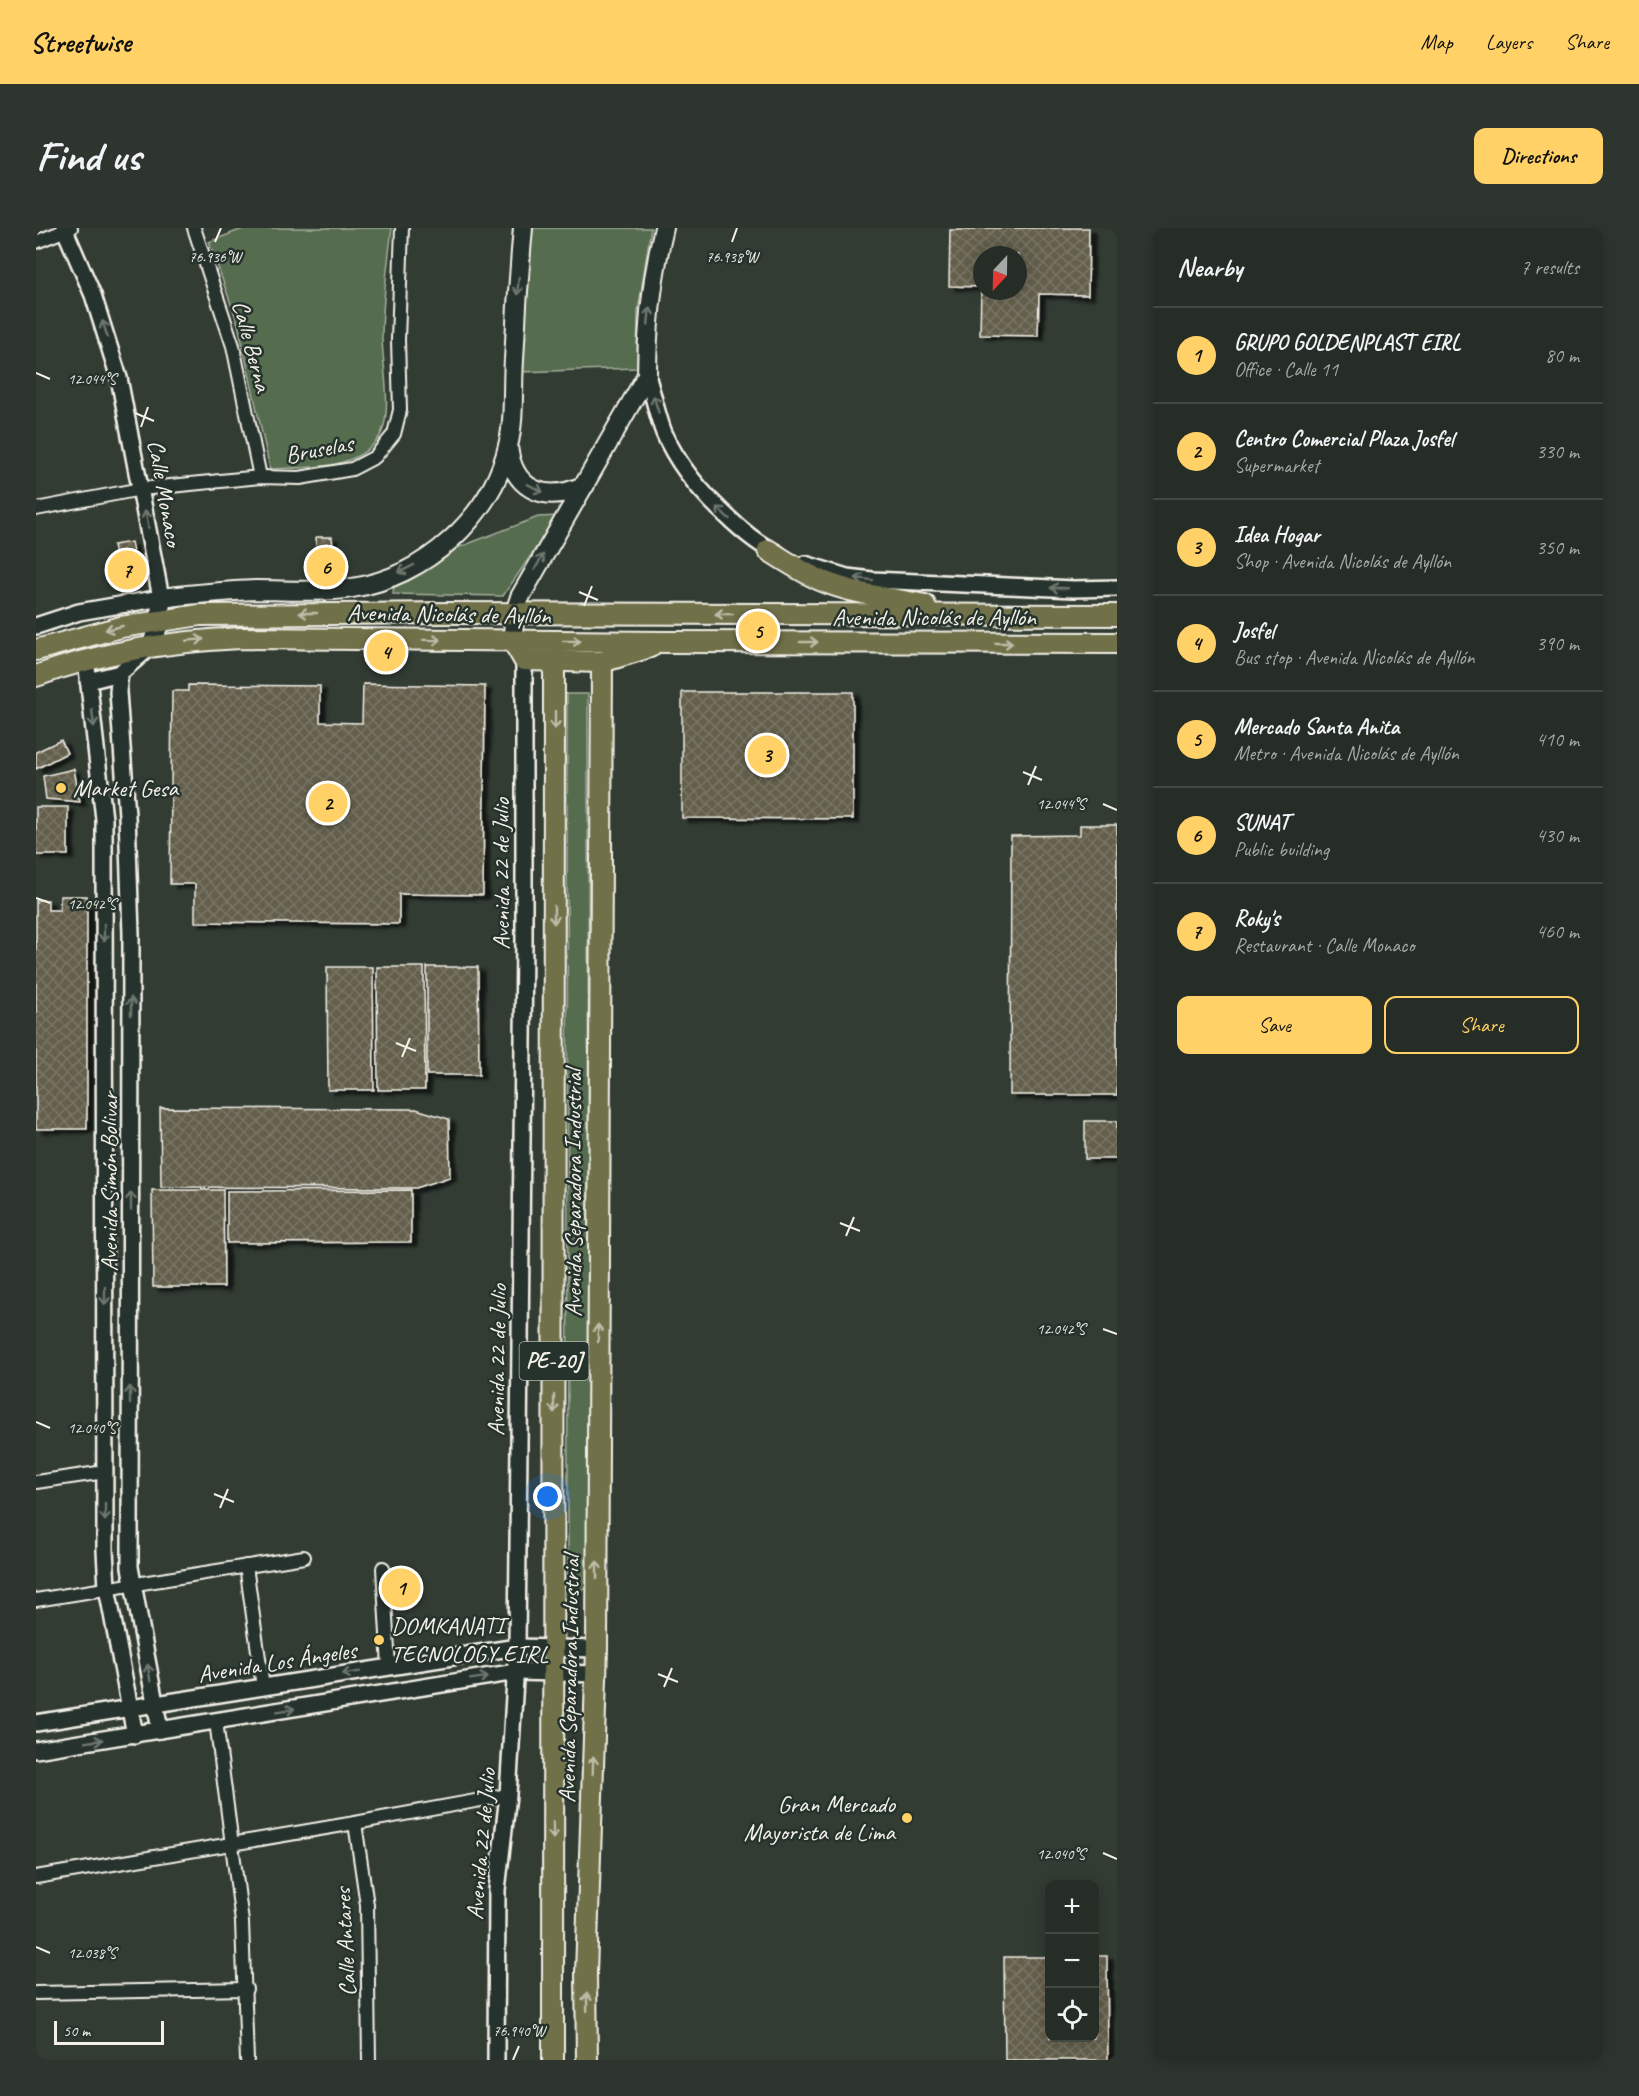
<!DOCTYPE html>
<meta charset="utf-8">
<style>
body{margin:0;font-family:Caveat,sans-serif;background:#2e352e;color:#f1f3f6}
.controls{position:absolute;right:18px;bottom:18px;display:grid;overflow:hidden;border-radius:12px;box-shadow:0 3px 15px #0003}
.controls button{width:54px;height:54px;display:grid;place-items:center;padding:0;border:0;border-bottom:2px solid #424943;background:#262d26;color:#f1f3f6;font:30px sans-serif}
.compass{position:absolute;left:937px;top:18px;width:54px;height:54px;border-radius:50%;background:#262d26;box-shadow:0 3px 15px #0003;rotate:202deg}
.scale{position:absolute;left:18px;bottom:15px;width:110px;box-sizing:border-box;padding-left:6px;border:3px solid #f4f1e8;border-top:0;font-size:16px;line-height:21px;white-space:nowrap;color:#f4f1e8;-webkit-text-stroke:4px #26332d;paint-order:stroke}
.you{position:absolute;left:512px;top:1269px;width:21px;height:21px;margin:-15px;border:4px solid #fff;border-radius:50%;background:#1a73e8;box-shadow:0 0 0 9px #1a73e833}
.badge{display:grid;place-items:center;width:39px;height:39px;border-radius:50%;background:#ffd166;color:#111;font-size:20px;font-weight:700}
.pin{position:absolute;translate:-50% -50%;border:3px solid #fff;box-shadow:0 2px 6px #0006}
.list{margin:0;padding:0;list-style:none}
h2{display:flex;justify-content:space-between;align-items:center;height:78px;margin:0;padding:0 24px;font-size:26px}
h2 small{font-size:20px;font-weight:400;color:#a4a8a7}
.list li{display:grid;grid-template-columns:39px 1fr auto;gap:18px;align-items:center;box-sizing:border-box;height:96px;padding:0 24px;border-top:2px solid #424943}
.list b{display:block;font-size:22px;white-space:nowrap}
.list p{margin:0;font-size:20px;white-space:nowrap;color:#a4a8a7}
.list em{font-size:20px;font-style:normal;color:#a4a8a7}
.actions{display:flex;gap:12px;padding:18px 24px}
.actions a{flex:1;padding:14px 0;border:2px solid #ffd166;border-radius:12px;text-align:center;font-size:21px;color:#ffd166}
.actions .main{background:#ffd166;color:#111}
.icon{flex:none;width:33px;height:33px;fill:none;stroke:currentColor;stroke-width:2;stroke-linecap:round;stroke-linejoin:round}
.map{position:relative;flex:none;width:1081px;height:1832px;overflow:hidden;border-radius:12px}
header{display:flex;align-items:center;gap:36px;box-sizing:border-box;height:84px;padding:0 30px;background:#ffd166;color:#111}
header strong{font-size:28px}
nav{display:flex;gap:33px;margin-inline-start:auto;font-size:21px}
.intro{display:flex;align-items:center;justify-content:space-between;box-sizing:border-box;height:144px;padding:0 36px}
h1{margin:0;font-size:42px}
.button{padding:15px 27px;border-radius:12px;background:#ffd166;color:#111;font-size:21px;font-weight:700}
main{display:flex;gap:36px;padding:0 36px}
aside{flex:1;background:#262d26;border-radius:12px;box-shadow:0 3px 15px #0003}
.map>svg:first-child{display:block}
.green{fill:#576c50;stroke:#a6ae9c;stroke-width:1.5}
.building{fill:url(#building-cross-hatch);stroke:#f4f1e8;stroke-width:1.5;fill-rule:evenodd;filter:url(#shadow)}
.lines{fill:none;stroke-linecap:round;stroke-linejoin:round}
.minor-casing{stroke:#f4f1e8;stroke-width:16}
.tertiary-casing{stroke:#f4f1e8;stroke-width:20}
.secondary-casing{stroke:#f4f1e8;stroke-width:22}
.primary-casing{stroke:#f4f1e8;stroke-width:24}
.minor{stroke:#26332d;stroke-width:12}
.tertiary{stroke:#26332d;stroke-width:15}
.secondary{stroke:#26332d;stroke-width:18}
.primary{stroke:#70704a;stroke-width:20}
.oneway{stroke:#6e766e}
.oneway2{stroke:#bfbda9}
.ticks{fill:none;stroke:#f4f1e8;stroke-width:2}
.poi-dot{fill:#ffd166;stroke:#26332d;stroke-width:2}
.labels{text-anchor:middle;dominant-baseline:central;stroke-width:5;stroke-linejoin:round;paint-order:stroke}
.shield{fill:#26332d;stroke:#b6b8b0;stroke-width:1.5}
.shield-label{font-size:22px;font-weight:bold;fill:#f4f1e8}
.street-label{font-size:24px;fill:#f4f1e8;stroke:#26332d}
.poi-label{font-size:24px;fill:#f4f1e8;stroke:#26332d;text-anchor:start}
.ticks-label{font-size:15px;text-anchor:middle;fill:#f4f1e8;stroke:#26332d;stroke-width:5;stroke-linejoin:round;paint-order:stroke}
</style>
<header>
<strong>Streetwise</strong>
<nav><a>Map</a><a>Layers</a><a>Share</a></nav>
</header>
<div class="intro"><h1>Find us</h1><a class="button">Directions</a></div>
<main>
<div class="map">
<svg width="1081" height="1832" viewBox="0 0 1081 1832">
<defs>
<pattern id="building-cross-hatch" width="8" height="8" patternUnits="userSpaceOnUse" patternTransform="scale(1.5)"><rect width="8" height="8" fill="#635e4c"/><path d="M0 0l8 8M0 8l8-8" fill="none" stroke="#7a7666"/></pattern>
<filter id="shadow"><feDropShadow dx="6" dy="4" stdDeviation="1.5" flood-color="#0009"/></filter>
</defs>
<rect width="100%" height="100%" fill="#323c33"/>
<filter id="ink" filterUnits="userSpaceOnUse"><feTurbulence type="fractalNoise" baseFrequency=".0167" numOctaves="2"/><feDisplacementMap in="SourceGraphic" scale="12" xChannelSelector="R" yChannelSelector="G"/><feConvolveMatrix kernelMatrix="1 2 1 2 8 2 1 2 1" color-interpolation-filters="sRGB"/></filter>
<g filter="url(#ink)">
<g class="green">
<path d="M209 0H356C352 36 346 73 346 109 346 136 359 191 341 212 317 243 269 239 234 241L202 96 173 14Z"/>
<polygon points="497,0 615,0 602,83 601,140 485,144 489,68"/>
<polygon points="522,288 467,368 357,366 358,357 416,322 502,289"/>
<polygon points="531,466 552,466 553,1360 532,1365"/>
</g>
<g class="building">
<path d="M939 0H1053L1052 67 1003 66 1002 108 944 107 945 59 913 58 914 2H939ZM946 27H982V63H946Z"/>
<polygon points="280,309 296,309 299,341 281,342"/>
<polygon points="95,314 101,344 83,348 77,317"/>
<polygon points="327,456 449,458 447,667 363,666 363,696 159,694 159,656 134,656 136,463 152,463 152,457 284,458 284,494 326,495"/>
<polygon points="646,464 817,464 817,591 646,590"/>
<polygon points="25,512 31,525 0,541 0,524"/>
<polygon points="38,541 44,574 10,571 7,548"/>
<rect x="0" y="579" width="32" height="48"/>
<polygon points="1044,597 1081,597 1081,867 974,867 975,608 1044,607"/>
<polygon points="24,668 51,668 51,901 0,901 0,672 12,672 12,682 24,682"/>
<polygon points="291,739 337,739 338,862 292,862"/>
<polygon points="341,739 388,739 389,862 342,862"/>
<polygon points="391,739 442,739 443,847 391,847"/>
<polygon points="124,880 380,881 413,891 414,949 380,960 125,959"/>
<rect x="1049" y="893" width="32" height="38"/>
<polygon points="116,962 187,962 188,1059 117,1059"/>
<polygon points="375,962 375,1014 191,1015 191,963"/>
<polygon points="1058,1728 1071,1728 1072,1832 969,1832 968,1729 1014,1729 1014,1810 1058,1810"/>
</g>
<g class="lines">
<defs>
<g id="minor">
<polyline points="158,0 197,118 224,249"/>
<polyline points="0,14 35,0"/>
<polyline points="0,281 105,261 224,249 264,250 316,241 339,229 358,206 364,182 362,112 366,0"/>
<polyline points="0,1254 69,1244"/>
<polyline points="210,1338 227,1459"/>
<polyline points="347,1340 353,1439"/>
<polyline points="0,1372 268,1329"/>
<polyline points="180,1493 206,1694 211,1832"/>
<polyline points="319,1595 331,1677 333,1832"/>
<polyline points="0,1649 319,1595 472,1567"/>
<polyline points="0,1765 210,1761"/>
</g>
<g id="tertiary">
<path d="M611 147C617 166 621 187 628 205 643 240 668 268 696 293 709 305 724 318 741 325"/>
<polyline points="769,336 811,349 836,352 1038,361 1081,360"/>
<polyline points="0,398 43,384 125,370 83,150 57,67 28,0"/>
<polyline points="115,418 84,445 82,464 91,587 95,706 94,1339 124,1502"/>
<polyline points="50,431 68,591 69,1322 71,1360 99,1507"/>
<polyline points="52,453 84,445"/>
<polyline points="0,1495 481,1419 561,1421"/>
<polyline points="0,1522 480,1444 561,1446"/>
<polyline points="460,1832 461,1662 472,1567 481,1419 488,713 488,432"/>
</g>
<g id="secondary">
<path d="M472 218C477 263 510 276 549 257"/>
<path d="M477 413 478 387 484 369 611 147C611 97 616 49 628 0"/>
<path d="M116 417 124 392 125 370C157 366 188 363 220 362 252 362 284 365 316 360 388 349 455 290 472 218 479 190 476 160 478 132 480 88 483 44 487 0"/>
</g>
<g id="primary">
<path d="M732 322C749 333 766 344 784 352 817 366 854 370 889 377"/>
<polyline points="477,413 488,432 566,434 614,419"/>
<polyline points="0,422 85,399 164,387 416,385 1081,387"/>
<path d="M0 448C66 424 135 413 205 410L629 414 1081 415"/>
<polyline points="517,1832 518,433"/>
<polyline points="551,1832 550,1745 561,1421 566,434"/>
</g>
</defs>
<use href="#minor" class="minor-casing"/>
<use href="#tertiary" class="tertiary-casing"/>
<use href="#secondary" class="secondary-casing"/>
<use href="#primary" class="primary-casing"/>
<use href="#minor" class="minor"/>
<use href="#tertiary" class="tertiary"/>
<use href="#secondary" class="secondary"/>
<use href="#primary" class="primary"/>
</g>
<defs><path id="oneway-shaft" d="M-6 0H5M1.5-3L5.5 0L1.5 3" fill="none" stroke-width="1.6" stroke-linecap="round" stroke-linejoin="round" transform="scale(1.5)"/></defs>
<g class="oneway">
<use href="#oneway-shaft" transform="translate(482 58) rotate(95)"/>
<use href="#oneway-shaft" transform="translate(613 88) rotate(-84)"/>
<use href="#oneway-shaft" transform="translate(69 101) rotate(-108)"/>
<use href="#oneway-shaft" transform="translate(620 176) rotate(-107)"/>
<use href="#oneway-shaft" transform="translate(499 260) rotate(27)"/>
<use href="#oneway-shaft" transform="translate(687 285) rotate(-138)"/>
<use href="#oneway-shaft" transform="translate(111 291) rotate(-100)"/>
<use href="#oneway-shaft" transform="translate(503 334) rotate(-60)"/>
<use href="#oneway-shaft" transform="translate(370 341) rotate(153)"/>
<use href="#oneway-shaft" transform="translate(828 351) rotate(-173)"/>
<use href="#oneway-shaft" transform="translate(1023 360) rotate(-178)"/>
<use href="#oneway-shaft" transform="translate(57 490) rotate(83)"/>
<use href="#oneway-shaft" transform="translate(68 705) rotate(90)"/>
<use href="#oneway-shaft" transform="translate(95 778) rotate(-90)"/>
<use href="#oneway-shaft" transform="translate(95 973) rotate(-90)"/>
<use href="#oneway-shaft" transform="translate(69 1068) rotate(90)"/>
<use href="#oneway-shaft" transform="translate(94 1167) rotate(-90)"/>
<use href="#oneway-shaft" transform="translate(69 1284) rotate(90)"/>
<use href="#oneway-shaft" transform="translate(113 1445) rotate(-100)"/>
<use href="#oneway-shaft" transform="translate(315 1445) rotate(171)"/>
<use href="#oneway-shaft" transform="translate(443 1450) rotate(-9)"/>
<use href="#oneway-shaft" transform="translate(250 1482) rotate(-9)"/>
<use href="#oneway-shaft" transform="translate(58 1513) rotate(-8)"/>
</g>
<g class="oneway2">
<use href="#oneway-shaft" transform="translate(272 385) rotate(180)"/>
<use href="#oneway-shaft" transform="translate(688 386) rotate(180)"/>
<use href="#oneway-shaft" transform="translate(78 400) rotate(167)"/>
<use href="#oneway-shaft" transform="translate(159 412) rotate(-5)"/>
<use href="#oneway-shaft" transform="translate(396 412) rotate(1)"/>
<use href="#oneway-shaft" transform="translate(536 413)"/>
<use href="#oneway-shaft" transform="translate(773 414)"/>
<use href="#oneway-shaft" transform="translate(968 415)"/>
<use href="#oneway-shaft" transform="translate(519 492) rotate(90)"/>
<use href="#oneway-shaft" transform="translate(518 687) rotate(90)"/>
<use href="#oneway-shaft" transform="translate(562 1105) rotate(-90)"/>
<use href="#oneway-shaft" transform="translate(518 1176) rotate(90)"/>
<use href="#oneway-shaft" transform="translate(561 1342) rotate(-90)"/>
<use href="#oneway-shaft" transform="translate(557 1537) rotate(-88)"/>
<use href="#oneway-shaft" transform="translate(517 1602) rotate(90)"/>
<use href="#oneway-shaft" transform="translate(551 1774) rotate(-91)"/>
</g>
</g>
<path class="ticks" d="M179 14 185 0M696 14 701 0M0 145 14 151M99 185 118 193M105 199 112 179M543 364 562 372M548 378 556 358M987 544 1006 552M992 557 1000 538M1067 576 1081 582M0 670 14 675M360 815 380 823M366 829 374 810M804 995 824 1003M810 1008 818 989M1067 1101 1081 1106M0 1194 14 1200M178 1266 198 1274M184 1280 192 1261M622 1446 642 1454M628 1459 636 1440M1067 1625 1081 1631M0 1719 14 1725M477 1832 483 1818"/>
<g class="poi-dot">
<circle cx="25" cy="560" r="6"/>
<circle cx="343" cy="1412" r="6"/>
<circle cx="871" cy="1590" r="6"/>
</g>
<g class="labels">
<rect class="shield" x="483.5" y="1114" width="69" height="38" rx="4.5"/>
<g class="shield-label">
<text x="518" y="1133">PE-20J</text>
</g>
<g class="street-label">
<text transform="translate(216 118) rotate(75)">Calle Berna</text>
<text transform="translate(283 221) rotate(-11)">Bruselas</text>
<text transform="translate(129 265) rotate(80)">Calle Monaco</text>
<text transform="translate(413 386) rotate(1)">Avenida Nicolás de Ayllón</text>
<text x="898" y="389">Avenida Nicolás de Ayllón</text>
<text transform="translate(465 646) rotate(-90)">Avenida 22 de Julio</text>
<text transform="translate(73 954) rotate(-90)">Avenida Simón Bolivar</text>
<text transform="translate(537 965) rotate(-90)">Avenida Separadora Industrial</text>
<text transform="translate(461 1132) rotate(-89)">Avenida 22 de Julio</text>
<text transform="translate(241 1434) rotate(-9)">Avenida Los Ángeles</text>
<text transform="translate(533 1451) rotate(-89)">Avenida Separadora Industrial</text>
<text transform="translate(445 1616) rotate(-85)">Avenida 22 de Julio</text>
<text transform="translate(309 1714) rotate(-93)">Calle Antares</text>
</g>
<g class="poi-label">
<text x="37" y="560">Market Gesa</text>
<text x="355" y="1398">DOMKANATI<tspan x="355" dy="28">TECNOLOGY EIRL</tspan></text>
<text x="859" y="1576" text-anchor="end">Gran Mercado<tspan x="859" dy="28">Mayorista de Lima</tspan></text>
</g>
</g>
<g class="ticks-label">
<text x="179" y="34">76.936°W</text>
<text x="696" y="34">76.938°W</text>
<text x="56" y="156">12.044°S</text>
<text x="1025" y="581">12.044°S</text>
<text x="56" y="681">12.042°S</text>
<text x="1025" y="1106">12.042°S</text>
<text x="56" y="1205">12.040°S</text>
<text x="1025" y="1631">12.040°S</text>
<text x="56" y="1730">12.038°S</text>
<text x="483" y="1808">76.940°W</text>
</g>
</svg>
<div class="controls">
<button>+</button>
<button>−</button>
<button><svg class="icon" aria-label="locate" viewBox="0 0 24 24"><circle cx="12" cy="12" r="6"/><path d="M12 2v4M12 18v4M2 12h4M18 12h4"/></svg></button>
</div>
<svg class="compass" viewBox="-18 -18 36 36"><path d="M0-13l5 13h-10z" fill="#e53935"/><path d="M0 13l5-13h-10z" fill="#a4a8a7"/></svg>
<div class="scale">50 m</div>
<div class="you"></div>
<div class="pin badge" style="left:365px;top:1360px">1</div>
<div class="pin badge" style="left:292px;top:575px">2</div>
<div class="pin badge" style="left:731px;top:527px">3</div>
<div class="pin badge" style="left:350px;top:424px">4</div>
<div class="pin badge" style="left:722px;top:403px">5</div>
<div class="pin badge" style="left:290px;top:339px">6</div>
<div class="pin badge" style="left:91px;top:342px">7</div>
</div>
<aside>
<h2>Nearby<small>7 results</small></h2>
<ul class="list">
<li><span class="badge">1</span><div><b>GRUPO GOLDENPLAST EIRL</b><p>Office · Calle 11</p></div><em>80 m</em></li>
<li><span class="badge">2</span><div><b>Centro Comercial Plaza Josfel</b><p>Supermarket</p></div><em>330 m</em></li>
<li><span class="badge">3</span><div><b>Idea Hogar</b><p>Shop · Avenida Nicolás de Ayllón</p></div><em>350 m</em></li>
<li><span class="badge">4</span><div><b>Josfel</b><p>Bus stop · Avenida Nicolás de Ayllón</p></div><em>390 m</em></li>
<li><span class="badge">5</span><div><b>Mercado Santa Anita</b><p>Metro · Avenida Nicolás de Ayllón</p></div><em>410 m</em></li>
<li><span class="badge">6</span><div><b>SUNAT</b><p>Public building</p></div><em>430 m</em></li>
<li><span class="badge">7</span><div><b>Roky's</b><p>Restaurant · Calle Monaco</p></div><em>460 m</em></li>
</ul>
<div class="actions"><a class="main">Save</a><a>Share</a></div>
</aside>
</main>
